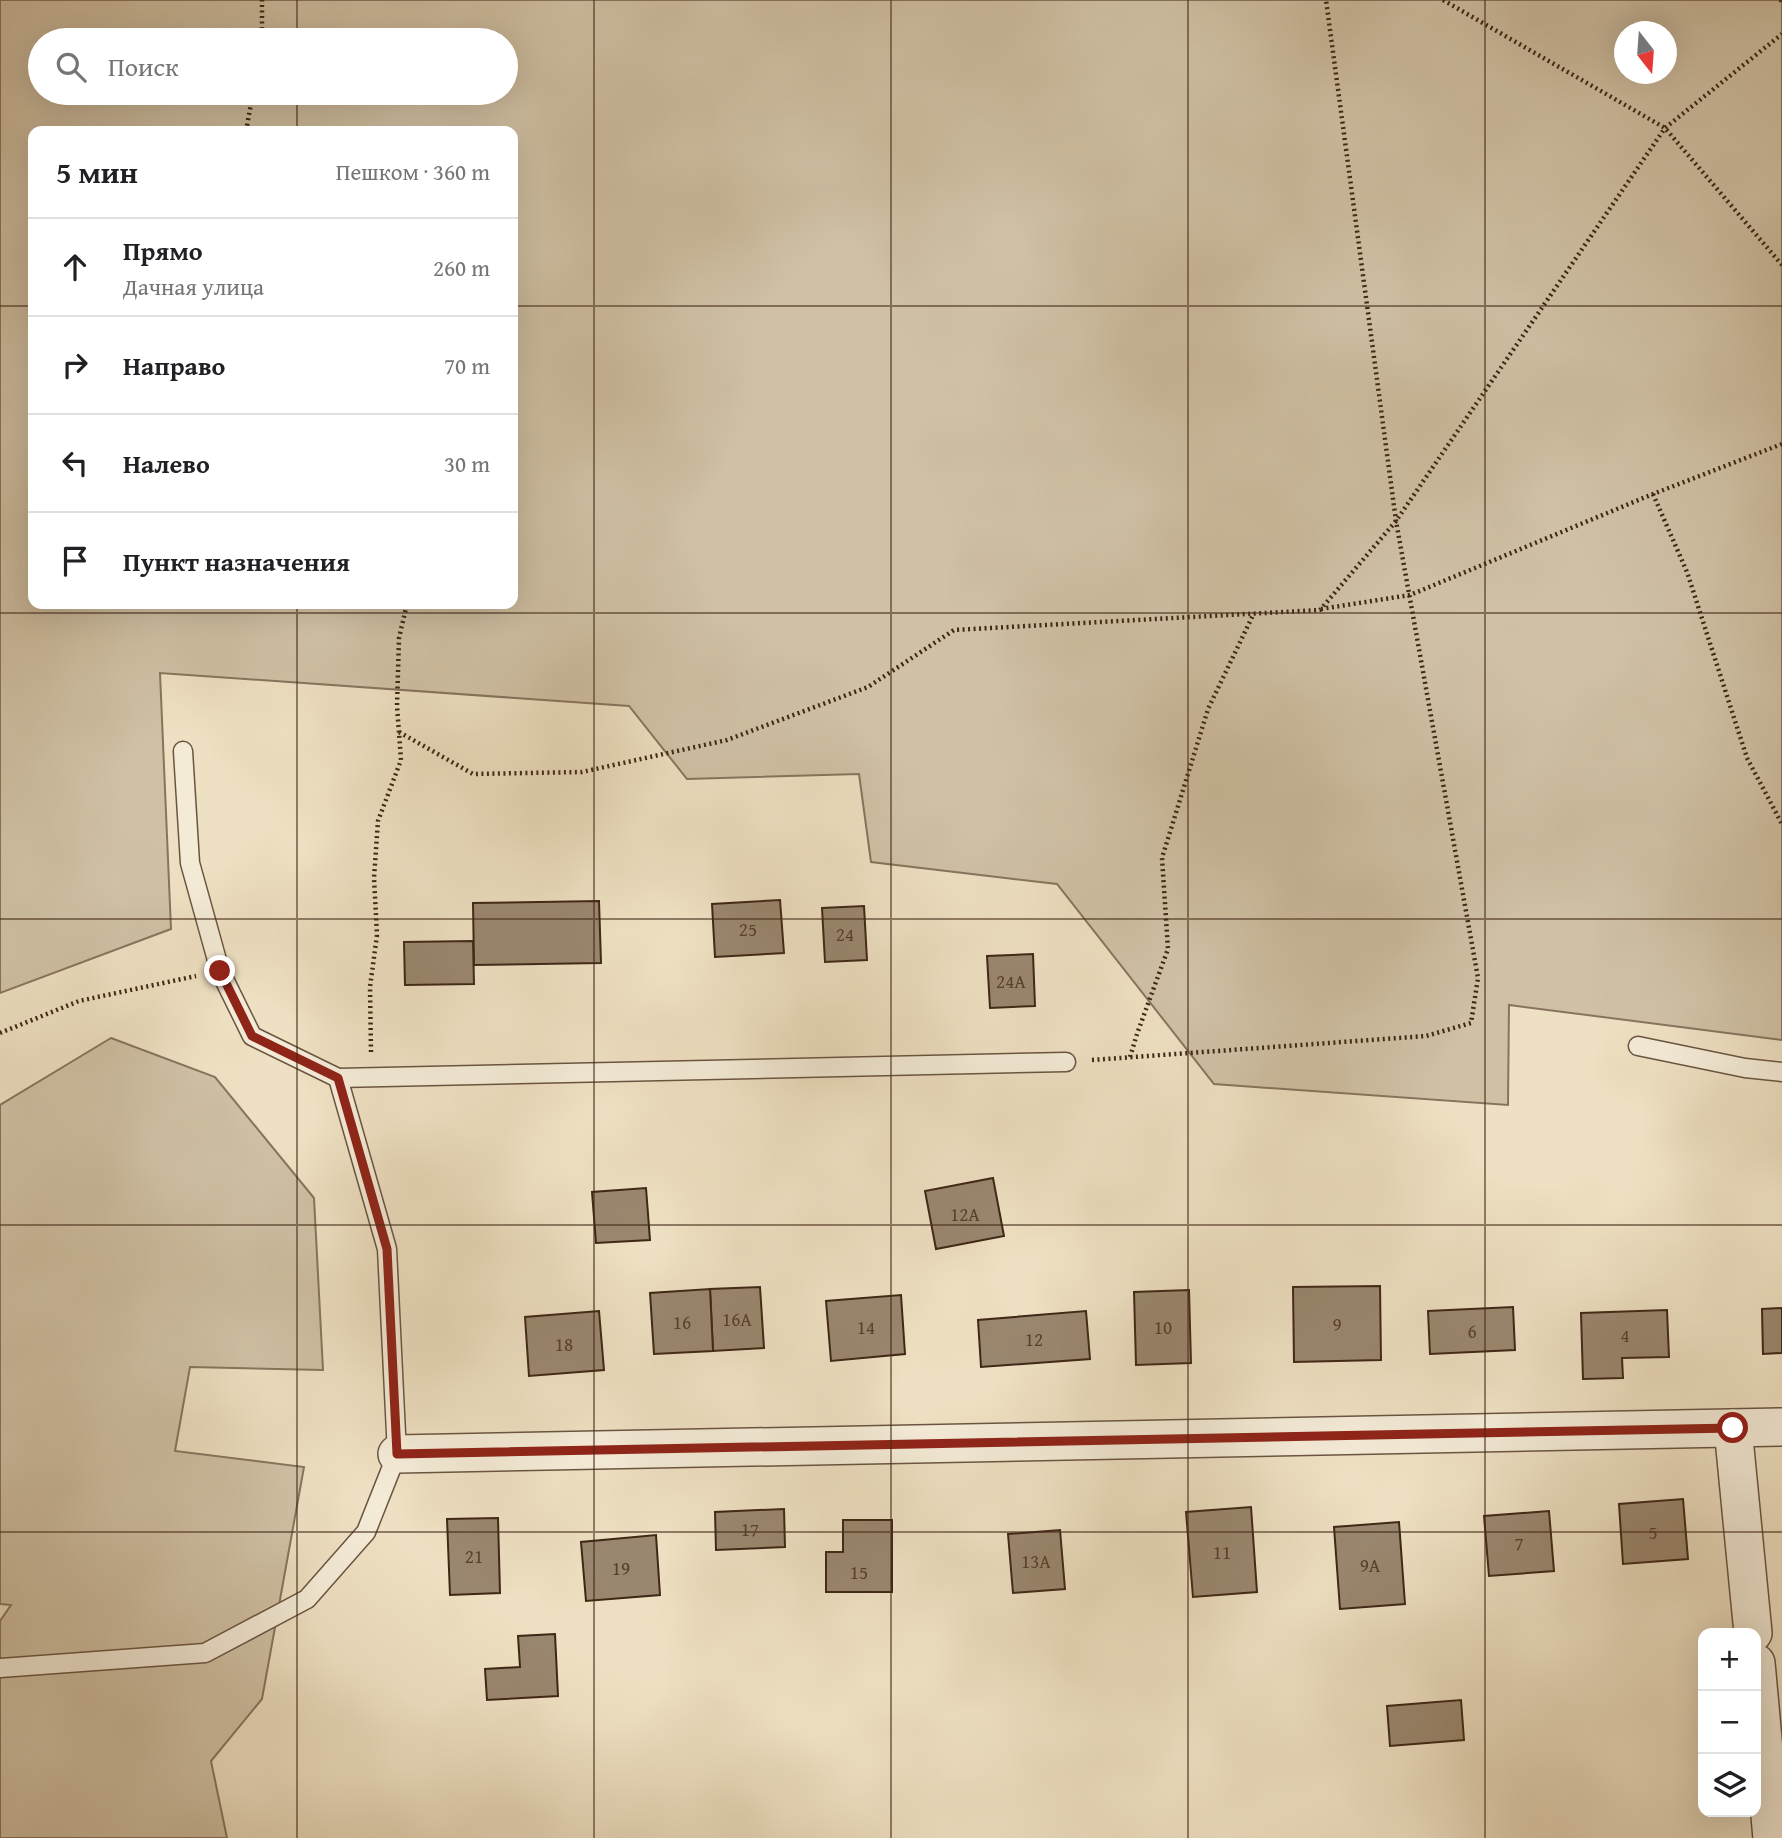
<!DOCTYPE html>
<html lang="ru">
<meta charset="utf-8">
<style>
body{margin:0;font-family:"Gentium Book Plus",serif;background:#f2f2f2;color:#202124}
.controls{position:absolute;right:21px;bottom:21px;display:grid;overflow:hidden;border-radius:14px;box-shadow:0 7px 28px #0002}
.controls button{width:63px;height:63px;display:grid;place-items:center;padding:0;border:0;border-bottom:2px solid #e0e0e0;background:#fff;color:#202124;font:35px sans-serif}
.compass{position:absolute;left:1614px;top:21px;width:63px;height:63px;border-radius:50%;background:#fff;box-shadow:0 7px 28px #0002;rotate:163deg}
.stop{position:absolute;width:21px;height:21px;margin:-16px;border:5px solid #8f2418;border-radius:50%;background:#fff}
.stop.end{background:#8f2418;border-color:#fff;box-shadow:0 2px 7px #0008}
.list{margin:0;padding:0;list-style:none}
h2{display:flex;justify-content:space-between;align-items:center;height:91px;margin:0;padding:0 28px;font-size:30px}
h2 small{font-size:23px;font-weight:400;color:#757577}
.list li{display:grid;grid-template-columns:46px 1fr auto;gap:21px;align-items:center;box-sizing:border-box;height:98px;padding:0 28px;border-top:2px solid #e0e0e0}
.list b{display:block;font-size:26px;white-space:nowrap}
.list p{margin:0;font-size:23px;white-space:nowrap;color:#757577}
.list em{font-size:23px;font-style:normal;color:#757577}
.icon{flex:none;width:38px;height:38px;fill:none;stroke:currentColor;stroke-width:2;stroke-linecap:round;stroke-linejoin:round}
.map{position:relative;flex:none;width:1782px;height:1838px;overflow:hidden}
.search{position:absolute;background:#fff;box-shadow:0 7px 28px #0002;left:28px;top:28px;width:490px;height:77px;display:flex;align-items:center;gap:18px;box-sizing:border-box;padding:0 24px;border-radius:38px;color:#757577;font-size:26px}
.panel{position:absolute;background:#fff;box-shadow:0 7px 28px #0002;left:28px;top:126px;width:490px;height:483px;border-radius:14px}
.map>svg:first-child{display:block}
.green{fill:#d0c1a5;stroke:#88745e;stroke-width:2;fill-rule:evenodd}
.building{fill:#9a876f;stroke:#3f2716;stroke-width:2}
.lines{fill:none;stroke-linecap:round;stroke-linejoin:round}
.service-casing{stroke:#6b5541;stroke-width:21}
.minor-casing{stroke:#6b5541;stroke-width:40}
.path{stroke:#3f2716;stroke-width:4.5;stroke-dasharray:2 3.5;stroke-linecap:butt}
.service{stroke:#f4ebd7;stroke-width:18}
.minor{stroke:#f4ebd7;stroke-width:37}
.route{stroke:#8f2418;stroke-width:9}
.grid{fill:none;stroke:#3f2716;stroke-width:2;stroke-opacity:0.55}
.labels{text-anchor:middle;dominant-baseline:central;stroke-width:5;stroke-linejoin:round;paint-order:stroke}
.number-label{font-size:19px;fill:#563f2c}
</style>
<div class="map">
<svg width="1782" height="1838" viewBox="0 0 1782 1838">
<rect width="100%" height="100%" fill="#eee0c2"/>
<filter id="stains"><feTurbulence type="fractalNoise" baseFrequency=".00286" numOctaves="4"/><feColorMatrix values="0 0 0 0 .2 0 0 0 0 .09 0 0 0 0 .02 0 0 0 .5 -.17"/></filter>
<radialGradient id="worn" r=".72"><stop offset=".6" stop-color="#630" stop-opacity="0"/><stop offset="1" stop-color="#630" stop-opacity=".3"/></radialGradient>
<g class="green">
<path d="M0 0H1782V1040L1509 1005 1508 1105 1214 1084 1057 884 871 862 859 774 687 779 629 706 160 673 171 929 0 993ZM1624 32H1666V74H1624ZM40 40H506V93H40ZM33 131H513V604H33Z"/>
<polygon points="111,1038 215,1077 314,1198 323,1370 190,1367 175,1451 304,1467 262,1699 211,1761 227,1838 0,1838 0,1621 11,1605 0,1604 0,1105"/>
</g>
<g class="building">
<polygon points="780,900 784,953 715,957 712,904"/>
<polygon points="599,901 601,963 474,965 473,903"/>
<polygon points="864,906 867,960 825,962 822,908"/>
<polygon points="473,941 474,984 405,985 404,942"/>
<polygon points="1033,954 1035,1006 990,1008 987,956"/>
<polygon points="993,1178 1004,1236 936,1249 925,1191"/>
<polygon points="646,1188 650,1240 596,1243 592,1192"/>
<polygon points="1380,1286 1381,1360 1294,1362 1293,1287"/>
<polygon points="760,1287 764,1348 713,1351 710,1289"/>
<polygon points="710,1289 713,1351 654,1354 650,1293"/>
<polygon points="1189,1290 1191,1363 1136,1365 1134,1292"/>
<polygon points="901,1295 905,1354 831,1361 826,1301"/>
<polygon points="1513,1307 1515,1350 1430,1354 1428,1311"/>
<polygon points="1782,1308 1782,1353 1763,1354 1762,1309"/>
<polygon points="1667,1310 1669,1357 1622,1358 1623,1378 1583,1379 1581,1313"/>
<polygon points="599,1311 604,1370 529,1376 525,1317"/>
<polygon points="1086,1311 1090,1359 981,1367 978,1320"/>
<polygon points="1683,1499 1688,1559 1623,1564 1619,1504"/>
<polygon points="1251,1507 1257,1592 1193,1597 1186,1512"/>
<polygon points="784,1509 785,1547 716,1550 715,1512"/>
<polygon points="1549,1511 1554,1571 1489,1576 1484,1516"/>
<polygon points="498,1518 500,1593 450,1595 447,1519"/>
<polygon points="843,1520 892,1520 892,1592 826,1592 826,1552 843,1552"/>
<polygon points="1399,1522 1405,1604 1340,1609 1334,1527"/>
<polygon points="1060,1530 1065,1589 1013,1593 1008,1534"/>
<polygon points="656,1535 660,1595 586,1601 581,1542"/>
<polygon points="555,1634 558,1696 487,1700 485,1669 520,1667 518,1636"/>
<polygon points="1461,1700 1464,1740 1390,1746 1387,1706"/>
</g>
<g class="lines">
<defs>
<g id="service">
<polyline points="1638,1046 1745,1068 1782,1072"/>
<polyline points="338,1078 1066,1062"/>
<polyline points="0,1668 205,1653 307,1599 366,1532 397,1454 387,1249 338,1078 252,1036 220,971 190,863 183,751"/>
</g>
<g id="minor">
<polyline points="1733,1428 1753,1633"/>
<polyline points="397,1454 1782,1427"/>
<polyline points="1756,1663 1772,1838"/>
</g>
</defs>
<use href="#service" class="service-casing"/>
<use href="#minor" class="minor-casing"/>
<g class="path">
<polyline points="1443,0 1665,128 1782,265"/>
<polyline points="1781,0 1782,4"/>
<polyline points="262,40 262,0"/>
<polyline points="246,131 253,93"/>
<polyline points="1653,494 1687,572 1747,758 1782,824"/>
<polyline points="1321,609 1410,595 1653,494 1782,444"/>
<polyline points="399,732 473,774 582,772 727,740 868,687 954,630 1320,610 1396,521 1665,128 1782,34"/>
<polyline points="0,1033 79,1001 196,976"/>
<polyline points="371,1052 370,987 377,935 374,878 378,821 401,760 397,706 399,638 407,604"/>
<polyline points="1130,1057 1137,1034 1168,949 1162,858 1208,709 1254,613"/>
<polyline points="1092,1060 1426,1036 1471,1023 1478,978 1396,521 1326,0"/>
</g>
<use href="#service" class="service"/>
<use href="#minor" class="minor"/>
</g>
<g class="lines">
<polyline class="route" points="220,971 252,1036 338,1078 387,1249 397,1454 1733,1428"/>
</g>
<path class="grid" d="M297 0V40M594 0V1838M891 0V1838M1188 0V1838M1485 0V1838M297 93V131M0 306H33M513 306H1782M297 604V1838M0 613H1782M0 919H1782M0 1225H1782M0 1532H1782"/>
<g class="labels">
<g class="number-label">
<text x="748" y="929">25</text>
<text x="845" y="934">24</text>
<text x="1011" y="981">24А</text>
<text x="965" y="1214">12А</text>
<text x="737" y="1319">16А</text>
<text x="682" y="1322">16</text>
<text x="1337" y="1324">9</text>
<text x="866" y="1327">14</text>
<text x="1163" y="1327">10</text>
<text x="1472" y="1331">6</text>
<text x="1625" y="1335">4</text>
<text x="1034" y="1339">12</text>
<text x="564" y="1344">18</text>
<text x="750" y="1529">17</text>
<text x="1653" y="1532">5</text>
<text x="1519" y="1543">7</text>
<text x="1222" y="1552">11</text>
<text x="474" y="1556">21</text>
<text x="1036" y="1561">13А</text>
<text x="1370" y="1565">9А</text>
<text x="621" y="1568">19</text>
<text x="859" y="1572">15</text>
</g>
</g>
<rect width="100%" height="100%" filter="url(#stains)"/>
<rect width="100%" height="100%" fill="url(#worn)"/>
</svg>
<div class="controls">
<button>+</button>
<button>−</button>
<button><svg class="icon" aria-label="layers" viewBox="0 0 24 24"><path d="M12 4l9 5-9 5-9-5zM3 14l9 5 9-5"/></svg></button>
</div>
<svg class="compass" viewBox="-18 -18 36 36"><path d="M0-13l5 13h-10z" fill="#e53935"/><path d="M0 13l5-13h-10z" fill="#757577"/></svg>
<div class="stop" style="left:1733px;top:1428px"></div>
<div class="stop end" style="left:220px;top:971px"></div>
<div class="search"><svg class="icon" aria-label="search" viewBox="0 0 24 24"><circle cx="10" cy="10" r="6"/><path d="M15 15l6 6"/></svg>Поиск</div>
<section class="panel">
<h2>5 мин<small>Пешком · 360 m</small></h2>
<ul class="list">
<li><svg class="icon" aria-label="ahead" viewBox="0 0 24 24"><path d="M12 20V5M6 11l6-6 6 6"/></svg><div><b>Прямо</b><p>Дачная улица</p></div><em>260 m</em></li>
<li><svg class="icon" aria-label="right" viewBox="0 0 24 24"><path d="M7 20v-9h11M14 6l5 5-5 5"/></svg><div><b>Направо</b></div><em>70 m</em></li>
<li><svg class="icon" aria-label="left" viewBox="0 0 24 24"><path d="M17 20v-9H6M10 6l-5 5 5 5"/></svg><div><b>Налево</b></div><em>30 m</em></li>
<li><svg class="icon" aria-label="arrive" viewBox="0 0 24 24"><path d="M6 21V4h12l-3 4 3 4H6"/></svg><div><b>Пункт назначения</b></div></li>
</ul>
</section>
</div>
